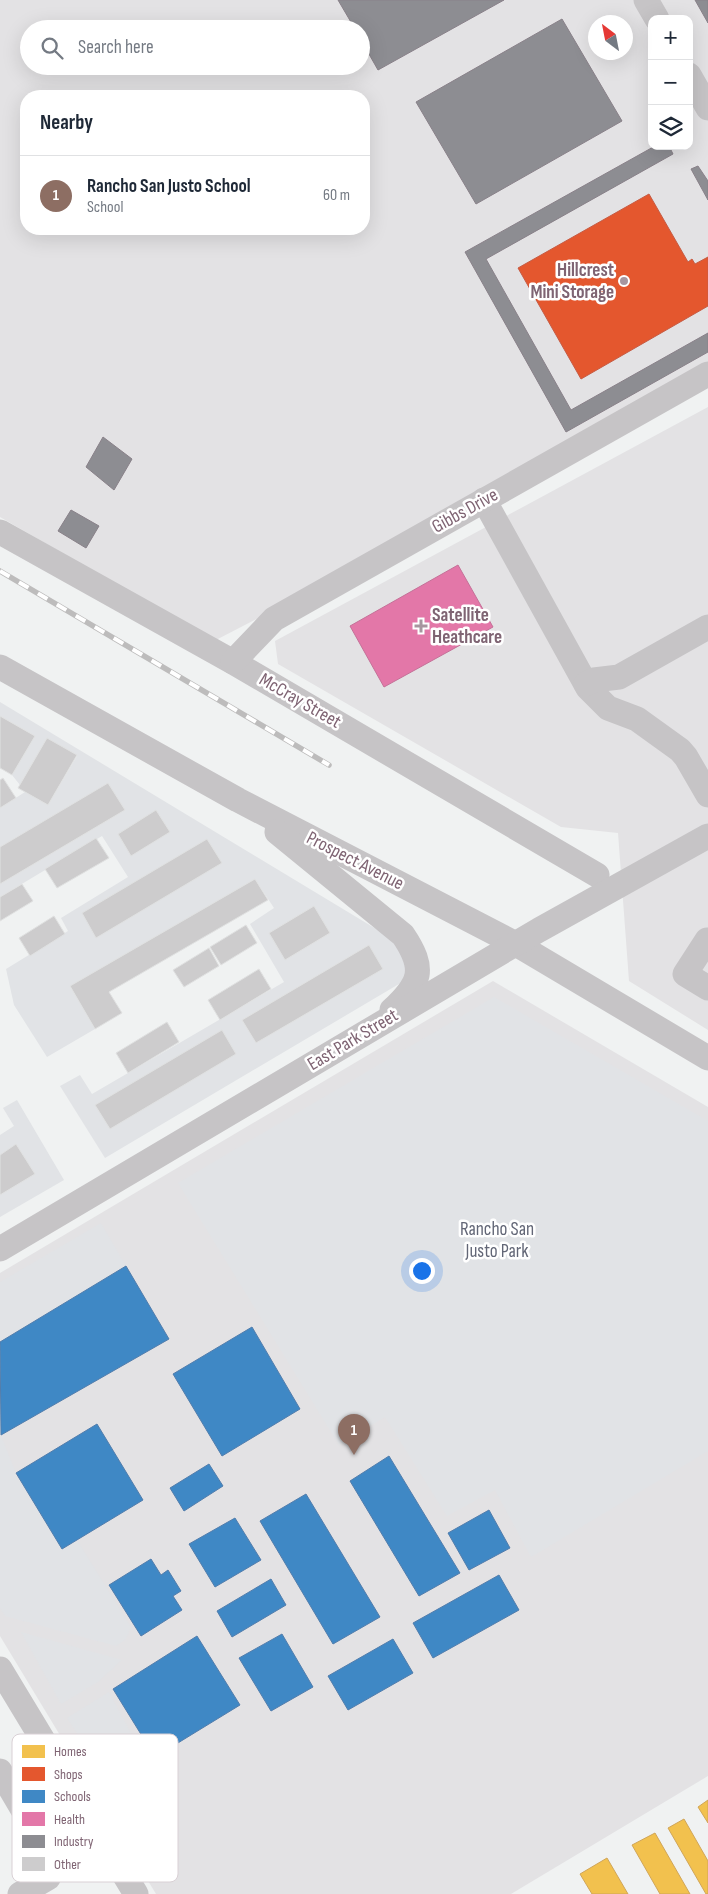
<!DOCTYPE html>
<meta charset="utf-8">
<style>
body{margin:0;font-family:"Sofia Sans Condensed",sans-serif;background:#f2f2f3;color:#1f2937}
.controls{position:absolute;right:15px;top:15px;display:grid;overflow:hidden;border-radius:10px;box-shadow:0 5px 20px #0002}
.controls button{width:45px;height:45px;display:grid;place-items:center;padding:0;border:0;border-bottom:1px solid #e0e1e3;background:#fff;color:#1f2937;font:25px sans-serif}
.compass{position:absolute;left:588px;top:15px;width:45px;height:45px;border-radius:50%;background:#fff;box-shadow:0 5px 20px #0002;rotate:328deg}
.you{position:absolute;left:421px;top:1270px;width:18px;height:18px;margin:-12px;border:4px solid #fff;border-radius:50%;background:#1a73e8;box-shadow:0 0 0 8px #1a73e833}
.badge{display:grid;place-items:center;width:32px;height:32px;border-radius:50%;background:#111827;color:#fff;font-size:16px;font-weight:700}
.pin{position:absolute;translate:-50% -41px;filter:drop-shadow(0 1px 2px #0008)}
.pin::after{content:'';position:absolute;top:26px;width:18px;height:15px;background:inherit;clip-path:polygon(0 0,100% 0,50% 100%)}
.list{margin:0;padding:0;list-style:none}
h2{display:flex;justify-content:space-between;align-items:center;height:65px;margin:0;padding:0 20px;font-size:21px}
h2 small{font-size:16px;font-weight:400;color:#747a83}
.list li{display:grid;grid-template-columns:32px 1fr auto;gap:15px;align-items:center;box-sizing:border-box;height:80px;padding:0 20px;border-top:1px solid #e0e1e3}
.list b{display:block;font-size:19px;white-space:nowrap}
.list p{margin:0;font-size:16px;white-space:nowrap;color:#747a83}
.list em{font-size:16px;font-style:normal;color:#747a83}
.icon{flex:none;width:28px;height:28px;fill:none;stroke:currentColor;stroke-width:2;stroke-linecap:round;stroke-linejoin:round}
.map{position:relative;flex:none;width:708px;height:1894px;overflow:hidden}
.search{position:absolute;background:#fff;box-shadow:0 5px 20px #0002;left:20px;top:20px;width:350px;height:55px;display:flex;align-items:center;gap:12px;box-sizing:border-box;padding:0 18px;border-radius:28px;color:#747a83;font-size:19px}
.panel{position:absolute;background:#fff;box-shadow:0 5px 20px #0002;left:20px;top:90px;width:350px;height:145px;border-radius:20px}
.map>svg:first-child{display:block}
.built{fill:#e3e2e4;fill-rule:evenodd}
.green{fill:#e1e3e6}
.homes{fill:#f2c14e;stroke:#d0a559}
.shops{fill:#e4572e;stroke:#c65b43}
.schools{fill:#3f88c5;stroke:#527dac}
.health{fill:#e377a8;stroke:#c57198}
.industry{fill:#8d8d92;stroke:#898189}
.building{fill:#cdcccd;stroke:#e0e1e1}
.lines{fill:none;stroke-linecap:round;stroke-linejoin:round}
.minor{stroke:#c6c4c6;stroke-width:25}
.rail-casing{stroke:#bdbcbc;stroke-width:5.5}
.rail{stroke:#fff;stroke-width:4;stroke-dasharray:11;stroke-linecap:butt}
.poi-dot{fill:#a7969f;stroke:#fff;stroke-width:2}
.labels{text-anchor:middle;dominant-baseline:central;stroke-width:5;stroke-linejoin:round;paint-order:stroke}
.poi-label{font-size:19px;font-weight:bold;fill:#7f6473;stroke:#fff;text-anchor:end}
.street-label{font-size:19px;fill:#7f6473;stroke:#fff}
.park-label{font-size:19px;fill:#626676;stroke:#fff}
.key{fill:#fff;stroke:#d9d0d5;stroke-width:1}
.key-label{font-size:14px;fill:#7f6473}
</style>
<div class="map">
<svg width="708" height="1894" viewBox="0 0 708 1894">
<rect width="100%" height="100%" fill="#f0f2f2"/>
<g class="built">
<path d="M0 0H708V385L214 641 0 517ZM652 19H689V146H652ZM596 22H626V52H596ZM29 29H361V66H29ZM26 96H364V229H26Z"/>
<polygon points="708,407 708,1030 629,981 618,833 561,827 278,664 275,641"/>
<polygon points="493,981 708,1107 708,1776 511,1894 156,1894 0,1636 0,1273"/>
</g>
<g class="green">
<polygon points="0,702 401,944 408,971 404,981 105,1158 60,1086 80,1075 92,1094 284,982 250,924 274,908 255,879 70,986 95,1029 47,1057 14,1005 6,969 68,931 61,918 128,877 102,836 0,897 0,808 25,792 48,805 77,756 47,738 20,785 12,775 35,736 0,716"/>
<polygon points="494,997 708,1121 708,1451 531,1557 495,1490 447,1516 385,1417 339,1445 178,1183"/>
<polygon points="17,1100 64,1180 0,1217 0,1135 14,1126 3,1108"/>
<polygon points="101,1223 126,1266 0,1342 0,1282"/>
<polygon points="0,1433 16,1473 63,1548 77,1540 131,1627 126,1639 116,1646 5,1616 0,1608"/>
<polygon points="21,1632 122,1660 98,1682 61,1704"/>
<polygon points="109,1692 132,1735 99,1754 88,1750 67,1718"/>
</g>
<g class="homes">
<polygon points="708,1800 708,1823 698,1807"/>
<polygon points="684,1819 708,1861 708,1894 706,1894 668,1828"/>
<polygon points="655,1833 690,1894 660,1894 632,1845"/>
<polygon points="607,1858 628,1894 592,1894 580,1874"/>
</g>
<polygon class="shops" points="649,194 688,262 692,259 695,264 708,257 708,306 581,379 518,268"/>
<g class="schools">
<polygon points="126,1266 169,1339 1,1435 0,1342"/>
<polygon points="252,1327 300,1409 222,1456 173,1374"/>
<polygon points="97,1424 143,1500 62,1549 16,1473"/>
<polygon points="389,1456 460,1573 419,1596 350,1481"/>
<polygon points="209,1464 223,1486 184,1511 170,1488"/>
<polygon points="306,1494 380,1617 333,1644 260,1521"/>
<polygon points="489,1510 510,1548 469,1570 448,1533"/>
<polygon points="235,1518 261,1560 215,1587 189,1544"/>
<polygon points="151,1559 161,1575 168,1570 181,1591 173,1596 182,1610 141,1636 109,1585"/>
<polygon points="499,1575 519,1610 433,1658 413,1623"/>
<polygon points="271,1579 286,1605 232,1637 217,1611"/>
<polygon points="282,1634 313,1687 271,1711 239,1658"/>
<polygon points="197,1636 240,1705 155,1757 113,1689"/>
<polygon points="393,1639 413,1673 348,1710 328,1676"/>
</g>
<polygon class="health" points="458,565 493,627 384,687 350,626"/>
<g class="industry">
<polygon points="338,0 504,0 378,70 361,40 361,29 355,29"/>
<polygon points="695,0 708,0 708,23"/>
<polygon points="562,19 622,121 476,204 416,102"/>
<polygon points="655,146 669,146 673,154 486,259 571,410 708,333 708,352 566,432 465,252"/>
<polygon points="698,166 708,181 708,200 691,169"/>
<polygon points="103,437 132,459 114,490 86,467"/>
<polygon points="71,510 99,526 86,548 58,531"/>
</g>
<g class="building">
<polygon points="0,716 35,736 12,775 0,768"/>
<polygon points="47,738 77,755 48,805 18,788"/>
<polygon points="3,778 16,798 0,808 0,780"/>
<polygon points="108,783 125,810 0,884 0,847"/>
<polygon points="156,810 170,832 131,856 118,834"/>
<polygon points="96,838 109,858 57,888 45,869"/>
<polygon points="207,839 222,863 96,938 82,913"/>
<polygon points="255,879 268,900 109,992 122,1013 95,1029 70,986"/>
<polygon points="22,884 33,901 0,921 0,897"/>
<polygon points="314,906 330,933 285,960 269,933"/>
<polygon points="54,916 65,934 30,956 19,938"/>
<polygon points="246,925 257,943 221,965 210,947"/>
<polygon points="369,945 383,969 256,1043 242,1020"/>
<polygon points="209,948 219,966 184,987 173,970"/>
<polygon points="259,969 271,989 220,1020 208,1000"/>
<polygon points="167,1022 179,1042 128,1073 116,1053"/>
<polygon points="222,1030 236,1054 110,1129 95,1105"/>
<polygon points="16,1144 35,1174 0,1195 0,1155"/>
</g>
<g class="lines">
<g class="minor">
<polyline points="646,0 657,19"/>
<polyline points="689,75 708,108"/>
<polyline points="484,500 588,688 608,708 637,719 680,750 686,757 708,795"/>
<polyline points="0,532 233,662 597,875"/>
<polyline points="233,662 274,619 708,374"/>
<polyline points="0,667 238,800 516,944 708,1058"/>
<polyline points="586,684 594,680 619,677 708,627"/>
<path d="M277 832 403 935C426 969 421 983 392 1010"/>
<polyline points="707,940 685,974 708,988"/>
<polyline points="0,1249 539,930 708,836"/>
<polyline points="0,1669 136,1894"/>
<polyline points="0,1771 46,1849 48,1878 20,1894"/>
</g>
<defs>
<polyline id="rail" points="0,571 329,765"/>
</defs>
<use href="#rail" class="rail-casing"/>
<use href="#rail" class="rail"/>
</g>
<g class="poi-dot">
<circle cx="624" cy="281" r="5"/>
<path d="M418.5 618.5h5v5h5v5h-5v5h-5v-5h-5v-5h5z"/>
</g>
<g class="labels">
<g class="poi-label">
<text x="614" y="270">Hillcrest<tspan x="614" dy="22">Mini Storage</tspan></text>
<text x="432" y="615" text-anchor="start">Satellite<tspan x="432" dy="22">Heathcare</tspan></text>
</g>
<g class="street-label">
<text transform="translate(465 511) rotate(-29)">Gibbs Drive</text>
<text transform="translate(300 701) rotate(30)">McCray Street</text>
<text transform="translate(355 861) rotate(27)">Prospect Avenue</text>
<text transform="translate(353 1040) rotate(-31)">East Park Street</text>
</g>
<g class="park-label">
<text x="497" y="1229">Rancho San<tspan x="497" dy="22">Justo Park</tspan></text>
</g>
</g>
<rect x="12" y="1734" width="166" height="148" rx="8" class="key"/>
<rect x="22" y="1745" width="23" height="13" fill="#f2c14e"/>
<rect x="22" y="1767" width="23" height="14" fill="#e4572e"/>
<rect x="22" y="1790" width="23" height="13" fill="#3f88c5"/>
<rect x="22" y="1812" width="23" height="14" fill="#e377a8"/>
<rect x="22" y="1835" width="23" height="13" fill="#8d8d92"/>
<rect x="22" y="1857" width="23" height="14" fill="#cdcccd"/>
<g class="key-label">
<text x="54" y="1756">Homes</text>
<text x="54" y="1779">Shops</text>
<text x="54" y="1801">Schools</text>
<text x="54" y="1824">Health</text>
<text x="54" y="1846">Industry</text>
<text x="54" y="1869">Other</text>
</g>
</svg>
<div class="controls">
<button>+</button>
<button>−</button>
<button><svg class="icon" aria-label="layers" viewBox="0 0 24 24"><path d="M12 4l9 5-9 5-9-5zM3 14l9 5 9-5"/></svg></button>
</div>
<svg class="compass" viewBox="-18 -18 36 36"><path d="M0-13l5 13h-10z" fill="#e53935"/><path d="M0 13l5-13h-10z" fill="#747a83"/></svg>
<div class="you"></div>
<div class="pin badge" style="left:354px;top:1455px;background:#8d6e63">1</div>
<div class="search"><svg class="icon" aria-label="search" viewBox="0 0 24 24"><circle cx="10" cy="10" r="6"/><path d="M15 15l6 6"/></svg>Search here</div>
<section class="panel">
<h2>Nearby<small></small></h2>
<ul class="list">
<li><span class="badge" style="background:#8d6e63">1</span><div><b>Rancho San Justo School</b><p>School</p></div><em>60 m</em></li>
</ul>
</section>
</div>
